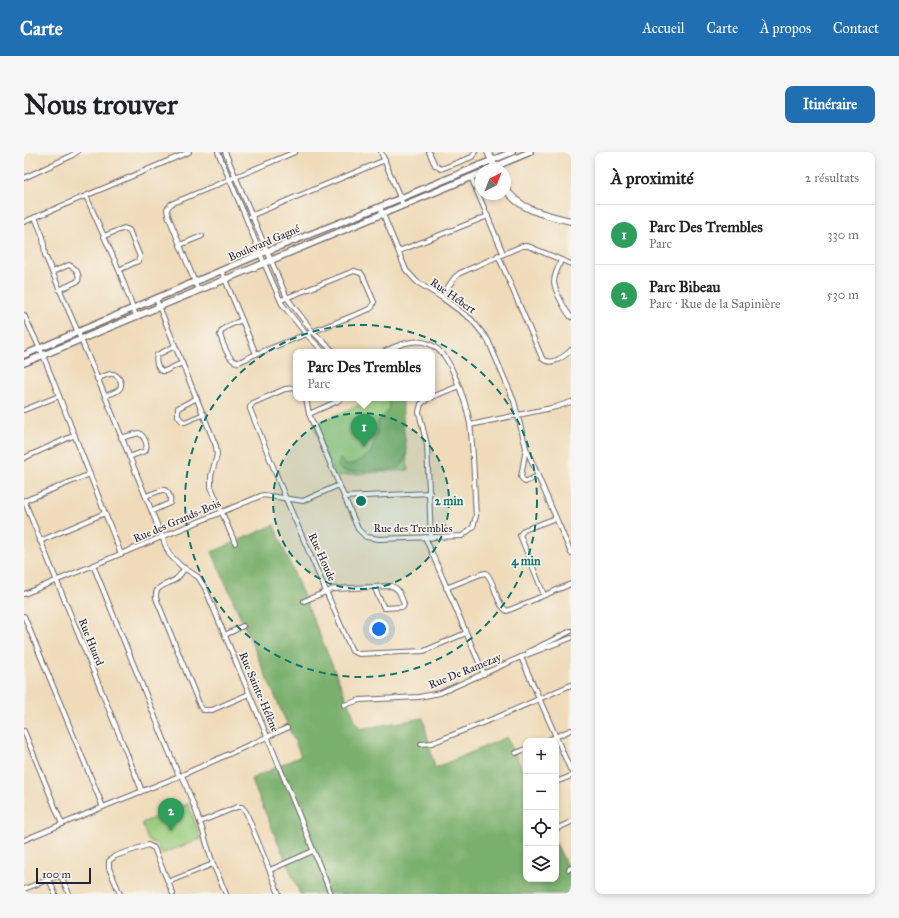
<!DOCTYPE html>
<html lang="fr">
<meta charset="utf-8">
<style>
body{margin:0;font-family:"IM FELL Great Primer",serif;background:#f6f6f6;color:#202124}
.controls{position:absolute;right:12px;bottom:12px;display:grid;overflow:hidden;border-radius:8px;box-shadow:0 2px 6px #0003}
.controls button{width:36px;height:36px;display:grid;place-items:center;padding:0;border:0;border-bottom:1px solid #e0e0e0;background:#fff;color:#202124;font:20px sans-serif}
.compass{position:absolute;left:451px;top:12px;width:36px;height:36px;border-radius:50%;background:#fff;box-shadow:0 2px 6px #0003;rotate:42deg}
.scale{position:absolute;left:12px;bottom:10px;width:55px;box-sizing:border-box;padding-left:4px;border:2px solid #22223b;border-top:0;font-size:11px;line-height:14px;white-space:nowrap;color:#22223b;-webkit-text-stroke:3px #f7f3e8;paint-order:stroke}
.you{position:absolute;left:355px;top:477px;width:14px;height:14px;margin:-10px;border:3px solid #fff;border-radius:50%;background:#1a73e8;box-shadow:0 0 0 6px #1a73e833}
.badge{display:grid;place-items:center;width:26px;height:26px;border-radius:50%;background:#1f6fb2;color:#fff;font-size:13px;font-weight:700}
.pin{position:absolute;translate:-50% -33px;filter:drop-shadow(0 1px 2px #0008)}
.pin::after{content:'';position:absolute;top:21px;width:14px;height:12px;background:inherit;clip-path:polygon(0 0,100% 0,50% 100%)}
.popup{position:absolute;left:269px;top:197px;width:142px;height:52px;box-sizing:border-box;display:grid;place-content:center;border-radius:8px;background:#fff;filter:drop-shadow(0 1px 3px #0005);font-size:13px;white-space:nowrap;color:#757577}
.popup b{font-size:15px;color:#202124}
.popup::after{content:'';position:absolute;left:50%;top:100%;margin-left:-8px;border:8px solid transparent;border-top-color:#fff}
.list{margin:0;padding:0;list-style:none}
h2{display:flex;justify-content:space-between;align-items:center;height:52px;margin:0;padding:0 16px;font-size:17px}
h2 small{font-size:13px;font-weight:400;color:#757577}
.list li{display:grid;grid-template-columns:26px 1fr auto;gap:12px;align-items:center;box-sizing:border-box;height:60px;padding:0 16px;border-top:1px solid #e0e0e0}
.list b{display:block;font-size:15px;white-space:nowrap}
.list p{margin:0;font-size:13px;white-space:nowrap;color:#757577}
.list em{font-size:13px;font-style:normal;color:#757577}
.icon{flex:none;width:22px;height:22px;fill:none;stroke:currentColor;stroke-width:2;stroke-linecap:round;stroke-linejoin:round}
.map{position:relative;flex:none;width:547px;height:742px;overflow:hidden;border-radius:8px}
header{display:flex;align-items:center;gap:24px;box-sizing:border-box;height:56px;padding:0 20px;background:#1f6fb2;color:#fff}
header strong{font-size:19px}
nav{display:flex;gap:22px;margin-inline-start:auto;font-size:14px}
.intro{display:flex;align-items:center;justify-content:space-between;box-sizing:border-box;height:96px;padding:0 24px}
h1{margin:0;font-size:28px}
.button{padding:10px 18px;border-radius:8px;background:#1f6fb2;color:#fff;font-size:14px;font-weight:700}
main{display:flex;gap:24px;padding:0 24px}
aside{flex:1;background:#fff;border-radius:8px;box-shadow:0 2px 6px #0003}
.map>svg:first-child{display:block}
.green{fill:#99cd7e;stroke:#5e785c}
.forest{fill:#7ab06d;stroke:#4e6954}
.lines{fill:none;stroke-linecap:round;stroke-linejoin:round}
.minor-casing{stroke:#6a6367;stroke-width:6}
.major-casing{stroke:#6a6367;stroke-width:8}
.highway-casing{stroke:#6a6367;stroke-width:8}
.minor{stroke:#fff;stroke-width:4}
.major{stroke:#fff;stroke-width:5.5}
.highway{stroke:#fff;stroke-width:6}
.ring{fill:none;stroke:#0f766e;stroke-width:2;stroke-dasharray:7 5}
.labels{text-anchor:middle;dominant-baseline:central;stroke-width:3.5;stroke-linejoin:round;paint-order:stroke}
.street-label{font-size:11px;fill:#22223b;stroke:#f7f3e8}
.centre{fill:#0f766e;stroke:#f7f3e8;stroke-width:2}
.ring-label{font-size:12px;text-anchor:middle;font-weight:bold;fill:#0f766e;stroke:#f7f3e8;stroke-width:3.5;stroke-linejoin:round;paint-order:stroke}
</style>
<header>
<strong>Carte</strong>
<nav><a>Accueil</a><a>Carte</a><a>À propos</a><a>Contact</a></nav>
</header>
<div class="intro"><h1>Nous trouver</h1><a class="button">Itinéraire</a></div>
<main>
<div class="map">
<svg width="547" height="742" viewBox="0 0 547 742">
<rect width="100%" height="100%" fill="#f7f3e8"/>
<filter id="ink" filterUnits="userSpaceOnUse"><feTurbulence type="fractalNoise" baseFrequency=".025" numOctaves="2"/><feDisplacementMap in="SourceGraphic" scale="8" xChannelSelector="R" yChannelSelector="G"/><feConvolveMatrix kernelMatrix="1 2 1 2 8 2 1 2 1" color-interpolation-filters="sRGB"/></filter>
<filter id="wash" filterUnits="userSpaceOnUse"><feTurbulence type="fractalNoise" baseFrequency=".012" numOctaves="4" result="noise"/><feDisplacementMap in="SourceGraphic" scale="16" xChannelSelector="R" yChannelSelector="G"/><feGaussianBlur stdDeviation="0.9" result="paint"/><feColorMatrix in="noise" values="0 0 0 0 0 0 0 0 0 0 0 0 0 0 0 0 0 1.4 0 .05"/><feComposite in="paint" operator="in"/></filter>
<g filter="url(#wash)">
<rect width="100%" height="100%" fill="#efdbba"/>
<g class="green">
<polygon points="351,246 376,246 384,318 311,324 289,273"/>
<polygon points="164,652 177,687 137,702 133,692 124,688 118,671"/>
</g>
<g class="forest">
<path d="M365 246H378L380 280 383 301 379 311 375 316 361 318 324 320 317 318 314 314 316 306 321 313 330 311 341 305 347 300 353 282 354 269C363 260 366 259 365 246Z"/>
<polygon points="250,373 335,577 399,566 411,616 483,585 502,625 502,727 532,727 532,691 547,723 547,742 276,742 227,627 277,604 188,400"/>
</g>
</g>
<g filter="url(#ink)">
<g class="lines">
<defs>
<g id="minor">
<polyline points="194,0 222,66 240,111 258,152 282,182 300,200"/>
<polyline points="201,0 263,146 289,180 310,200"/>
<polyline points="357,0 379,53"/>
<polyline points="405,0 411,13 417,17 448,5 451,0"/>
<polyline points="447,25 479,101"/>
<polyline points="0,26 45,5 53,0"/>
<polyline points="62,44 95,118 112,164"/>
<polyline points="356,55 382,118 393,130 417,145 447,167 464,188 490,249 502,296 547,401"/>
<polyline points="226,64 361,8"/>
<polyline points="11,65 19,85 21,103 81,244 145,402 157,414 174,425 181,436 243,584 307,742"/>
<polyline points="0,70 165,0"/>
<polyline points="80,84 100,76 105,78 116,105 114,109 95,118"/>
<polyline points="156,93 178,84"/>
<polyline points="375,99 464,64"/>
<path d="M474 103 518 206C526 215 540 205 547 198"/>
<path d="M537 108C535 114 530 123 530 130 531 139 541 158 547 165"/>
<path d="M28 120 45 113C52 116 56 122 54 129L35 138"/>
<polyline points="198,120 232,202 346,157 348,155 350,150 339,124 337,121 330,119 257,148"/>
<polyline points="174,138 144,63 143,57 147,52 271,0"/>
<polyline points="417,145 431,125 436,121 498,94 504,94 547,112"/>
<polyline points="132,147 192,294 193,303 187,324 187,335 211,391"/>
<polyline points="0,163 19,203 97,402"/>
<path d="M218 168C210 172 198 174 196 183 199 191 205 212 215 210 220 208 227 204 232 202"/>
<path d="M151 194 133 203C131 209 133 216 138 219H141L158 211"/>
<path d="M73 227C78 225 84 221 89 222 92 222 94 225 96 228 101 239 88 241 81 244"/>
<polyline points="272,236 261,237 229,251 226,255 226,257 262,347 328,499 335,502 400,499 442,481"/>
<polyline points="408,245 435,234"/>
<polyline points="173,246 154,256 154,264 158,269 161,270 180,262"/>
<path d="M282 246 285 262 334 377 342 385 355 387 438 384 449 375 452 364C450 334 450 302 446 272 443 255 437 238 430 222 424 208 418 197 403 191 388 186 372 194 359 200"/>
<polyline points="405,246 397,252 395,260 403,293 407,386"/>
<polyline points="0,258 35,244"/>
<polyline points="285,262 314,249 317,246"/>
<polyline points="446,273 532,255 547,250"/>
<path d="M97 286 115 281C120 284 125 293 121 299L105 305"/>
<polyline points="502,296 497,325 501,330 514,324"/>
<polyline points="0,306 51,283"/>
<path d="M122 344 138 338H141C145 341 147 346 146 351L128 359"/>
<polyline points="320,345 406,341"/>
<polyline points="0,348 118,639"/>
<polyline points="0,349 66,322"/>
<polyline points="401,385 460,522"/>
<polyline points="16,389 81,361"/>
<polyline points="69,413 155,624"/>
<path d="M161 416C158 420 156 424 152 427 144 433 130 433 132 446L176 554 179 558H188L225 542"/>
<path d="M422 436 457 422 462 421C472 431 471 451 483 459L547 432"/>
<polyline points="0,442 239,343 279,349 315,333"/>
<polyline points="520,443 496,383 500,378 532,366"/>
<path d="M280 449 309 437 367 434C376 436 377 445 380 452L379 455 360 456 350 435"/>
<polyline points="0,464 79,655"/>
<polyline points="201,483 219,474"/>
<polyline points="504,500 547,479"/>
<polyline points="497,505 547,619"/>
<polyline points="320,553 336,548 395,545 416,541 497,505 547,486"/>
<polyline points="0,579 38,672"/>
<polyline points="522,589 547,578"/>
<polyline points="397,592 408,591 476,564 547,533"/>
<polyline points="492,601 502,597"/>
<polyline points="158,623 176,670 189,712 202,742"/>
<polyline points="532,630 547,624"/>
<polyline points="176,670 213,655 218,655 222,660 255,742"/>
<polyline points="532,677 547,670"/>
<polyline points="0,688 79,655 158,623 263,576"/>
<polyline points="545,717 547,716"/>
<polyline points="246,718 289,699"/>
<polyline points="25,727 31,742"/>
<polyline points="144,730 189,712"/>
<polyline points="0,737 34,724 38,726 45,742"/>
<polyline points="96,742 85,716 85,709 91,704 124,693 130,696 132,701 149,742"/>
</g>
<g id="major">
<polyline points="463,18 506,0"/>
<polyline points="0,203 236,102 353,56 488,0"/>
<polyline points="0,211 457,21"/>
</g>
<g id="highway">
<polyline points="464,0 472,18"/>
<path d="M481 36C496 59 522 63 547 69"/>
</g>
</defs>
<use href="#minor" class="minor-casing"/>
<use href="#major" class="major-casing"/>
<use href="#highway" class="highway-casing"/>
<use href="#minor" class="minor"/>
<use href="#major" class="major"/>
<use href="#highway" class="highway"/>
</g>
</g>
<circle cx="337" cy="349" r="88" fill="#0f766e" fill-opacity=".12"/>
<g class="ring">
<circle cx="337" cy="349" r="88"/>
<circle cx="337" cy="349" r="176"/>
</g>
<g class="labels">
<g class="street-label">
<text transform="translate(240 91) rotate(-23)">Boulevard Gagné</text>
<text transform="translate(429 144) rotate(35)">Rue Hébert</text>
<text transform="translate(153 369) rotate(-23)">Rue des Grands-Bois</text>
<text x="389" y="376">Rue des Trembles</text>
<text transform="translate(298 405) rotate(66)">Rue Houde</text>
<text transform="translate(67 490) rotate(68)">Rue Huard</text>
<text transform="translate(441 519) rotate(-22)">Rue De Ramezay</text>
<text transform="translate(235 540) rotate(67)">Rue Sainte-Hélène</text>
</g>
</g>
<circle cx="337" cy="349" r="6" class="centre"/>
<g class="ring-label">
<text x="425" y="353">2 min</text>
<text x="502" y="413">4 min</text>
</g>
</svg>
<div class="controls">
<button>+</button>
<button>−</button>
<button><svg class="icon" aria-label="locate" viewBox="0 0 24 24"><circle cx="12" cy="12" r="6"/><path d="M12 2v4M12 18v4M2 12h4M18 12h4"/></svg></button>
<button><svg class="icon" aria-label="layers" viewBox="0 0 24 24"><path d="M12 4l9 5-9 5-9-5zM3 14l9 5 9-5"/></svg></button>
</div>
<svg class="compass" viewBox="-18 -18 36 36"><path d="M0-13l5 13h-10z" fill="#e53935"/><path d="M0 13l5-13h-10z" fill="#757577"/></svg>
<div class="scale">100 m</div>
<div class="you"></div>
<div class="pin badge" style="left:340px;top:295px;background:#2e9e5b">1</div>
<div class="popup"><b>Parc Des Trembles</b>Parc</div>
<div class="pin badge" style="left:147px;top:679px;background:#2e9e5b">2</div>
</div>
<aside>
<h2>À proximité<small>2 résultats</small></h2>
<ul class="list">
<li><span class="badge" style="background:#2e9e5b">1</span><div><b>Parc Des Trembles</b><p>Parc</p></div><em>330 m</em></li>
<li><span class="badge" style="background:#2e9e5b">2</span><div><b>Parc Bibeau</b><p>Parc · Rue de la Sapinière</p></div><em>530 m</em></li>
</ul>
</aside>
</main>
